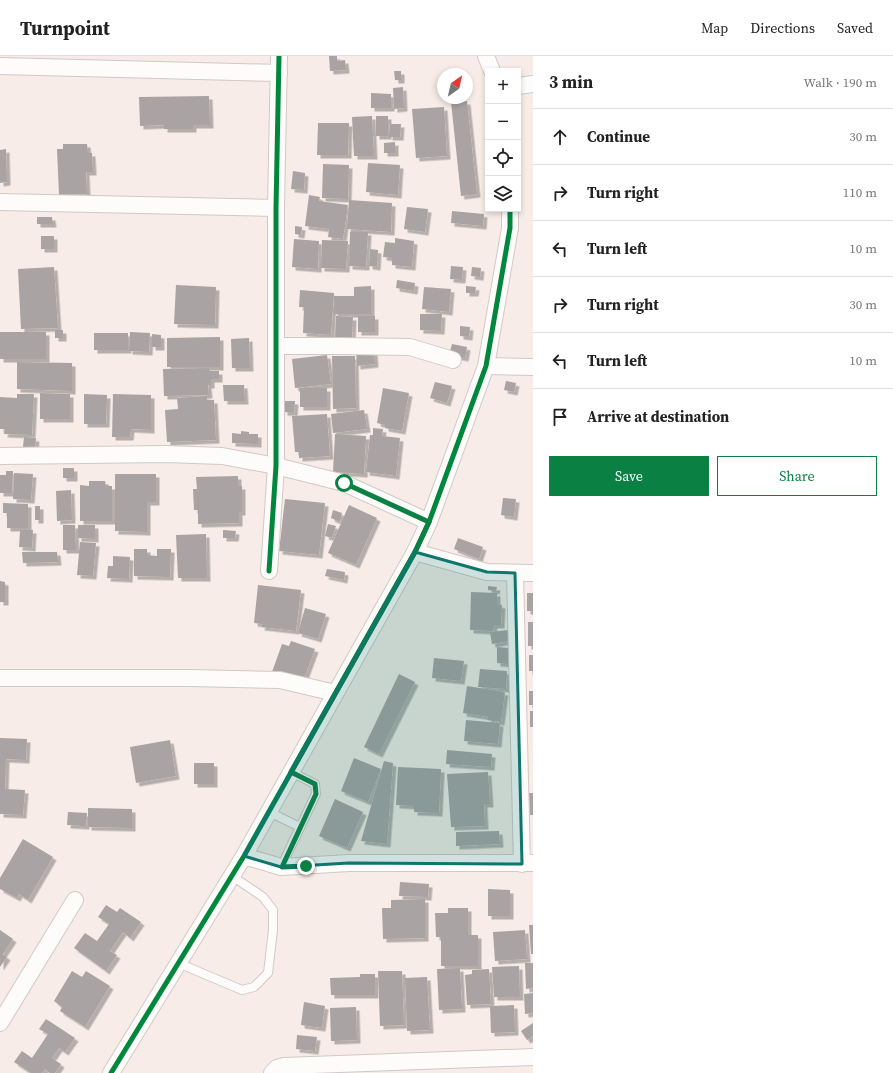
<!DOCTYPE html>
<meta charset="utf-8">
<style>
body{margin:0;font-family:"Source Serif 4",serif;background:#f2f2f2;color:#222}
.controls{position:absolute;right:12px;top:12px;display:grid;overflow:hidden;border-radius:0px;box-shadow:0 2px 6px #0003}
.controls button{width:36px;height:36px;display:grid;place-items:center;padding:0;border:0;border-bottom:1px solid #e0e0e0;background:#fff;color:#222;font:20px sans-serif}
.compass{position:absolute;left:437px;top:12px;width:36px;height:36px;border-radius:50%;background:#fff;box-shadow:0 2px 6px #0003;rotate:34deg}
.stop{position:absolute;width:12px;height:12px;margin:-9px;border:3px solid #0b8043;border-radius:50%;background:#fff}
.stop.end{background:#0b8043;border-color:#fff;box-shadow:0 1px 4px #0008}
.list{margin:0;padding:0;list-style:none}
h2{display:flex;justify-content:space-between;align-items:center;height:52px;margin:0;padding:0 16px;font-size:17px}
h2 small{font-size:13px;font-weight:400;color:#767676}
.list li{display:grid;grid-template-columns:26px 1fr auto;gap:12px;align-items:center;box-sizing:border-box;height:56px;padding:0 16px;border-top:1px solid #e0e0e0}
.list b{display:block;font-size:15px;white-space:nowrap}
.list em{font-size:13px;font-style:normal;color:#767676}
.actions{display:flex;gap:8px;padding:12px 16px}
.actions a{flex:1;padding:9px 0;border:1px solid #0b8043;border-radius:0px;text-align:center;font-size:14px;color:#0b8043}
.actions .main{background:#0b8043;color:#fff}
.icon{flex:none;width:22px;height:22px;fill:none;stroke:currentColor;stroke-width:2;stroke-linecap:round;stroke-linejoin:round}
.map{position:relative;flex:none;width:533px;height:1017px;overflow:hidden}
header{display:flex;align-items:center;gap:24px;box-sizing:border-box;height:56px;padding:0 20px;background:#fff;border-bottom:1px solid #e0e0e0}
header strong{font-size:19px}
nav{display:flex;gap:22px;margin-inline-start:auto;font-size:14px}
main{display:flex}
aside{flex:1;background:#fff}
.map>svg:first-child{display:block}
.building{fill:#a9a3a3;filter:url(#shadow)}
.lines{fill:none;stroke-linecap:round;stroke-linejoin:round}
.lane-casing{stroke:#d2c9c5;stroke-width:10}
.street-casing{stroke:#d2c9c5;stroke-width:18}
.lane{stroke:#fefcfb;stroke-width:8}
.street{stroke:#fefcfb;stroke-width:16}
.cycleway-casing{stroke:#fffaf8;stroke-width:8}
.cycleway{stroke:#00873e;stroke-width:5}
.route{stroke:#0b8043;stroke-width:5}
.marked{fill:#0f766e;fill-opacity:0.2;stroke:#0f766e;stroke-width:3;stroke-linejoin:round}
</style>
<header>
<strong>Turnpoint</strong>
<nav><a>Map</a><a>Directions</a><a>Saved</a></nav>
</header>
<main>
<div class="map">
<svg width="533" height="1017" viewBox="0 0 533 1017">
<defs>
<filter id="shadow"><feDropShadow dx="3.5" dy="3.5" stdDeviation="0" flood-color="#0004"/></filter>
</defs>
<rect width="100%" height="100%" fill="#f7ece7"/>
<g class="building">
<polygon points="329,0 337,0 337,5 345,4 346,14 330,15"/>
<polygon points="394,15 401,15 401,24 395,24"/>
<polygon points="403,31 404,52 394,53 393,32"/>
<polygon points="371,37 391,38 391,52 371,52"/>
<polygon points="209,40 210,69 193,69 193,73 164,73 164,69 140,70 139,41"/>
<polygon points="467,45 477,138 461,140 451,46"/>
<polygon points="444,51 447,100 416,102 412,53"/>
<polygon points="372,60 374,100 354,100 352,61"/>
<rect x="376" y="60" width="12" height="20"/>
<polygon points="318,67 349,67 348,99 317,99"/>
<polygon points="390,68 401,68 400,81 389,81"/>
<polygon points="395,86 395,97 384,97 384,87"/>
<polygon points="63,88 87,88 88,97 92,97 93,116 86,116 87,138 59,139 57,93 63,93"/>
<polygon points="6,93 7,126 0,127 0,94"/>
<polygon points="368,107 400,109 398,139 366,136"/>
<polygon points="323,108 349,109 348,143 322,142"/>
<polygon points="293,115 305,117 304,134 291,133"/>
<polygon points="309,139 320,141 319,145 348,149 343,183 328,181 329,173 305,170"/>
<polygon points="349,144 392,147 391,176 347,173"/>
<polygon points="407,151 428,153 425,176 404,173"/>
<polygon points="452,155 484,158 483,170 451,167"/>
<polygon points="37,161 52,161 53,168 37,168"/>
<polygon points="295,170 302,171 301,179 295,178"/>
<polygon points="350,176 368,176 366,211 349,210"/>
<rect x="41" y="180" width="13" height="13"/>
<polygon points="395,182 414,185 412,211 392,209 392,202 383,201 385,186 395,187"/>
<polygon points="294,183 319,185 318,213 292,211"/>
<polygon points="322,184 348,185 346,213 321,212"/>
<polygon points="370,193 378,194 377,211 369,210"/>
<polygon points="451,210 463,211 462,224 450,223"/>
<polygon points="54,211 58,272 21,273 18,213"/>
<polygon points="472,211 481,212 480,221 471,220"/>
<polygon points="397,224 415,227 414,235 396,232"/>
<polygon points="176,229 216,231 215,269 174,268"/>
<polygon points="371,230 371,258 334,258 334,240 354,240 354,231"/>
<polygon points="466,230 476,231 475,237 466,237"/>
<polygon points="424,231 451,233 449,256 422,253"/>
<polygon points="300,234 334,237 331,279 303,277 304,251 299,251"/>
<polygon points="420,258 442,258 441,275 420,274"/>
<polygon points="336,260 353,261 352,282 335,281"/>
<rect x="358" y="260" width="17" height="16"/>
<polygon points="460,270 470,271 469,281 460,280"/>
<rect x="55" y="274" width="8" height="8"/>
<rect x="0" y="276" width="46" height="27"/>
<polygon points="130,276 150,277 149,296 129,295"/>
<rect x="94" y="277" width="34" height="17"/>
<polygon points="152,278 161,279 161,291 152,291"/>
<polygon points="220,281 220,311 167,311 167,282"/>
<polygon points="249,282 250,312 232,312 231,283"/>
<polygon points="452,288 467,291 465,302 449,299"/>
<polygon points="374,295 375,308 357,310 356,296"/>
<polygon points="327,299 331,328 295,332 292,303"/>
<polygon points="332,300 355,300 356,352 333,353"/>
<polygon points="17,306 72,307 72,335 17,333"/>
<polygon points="209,312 210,315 219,315 219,323 211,323 211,329 208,329 209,339 164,340 163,313"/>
<polygon points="506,325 516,327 514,336 504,334"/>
<polygon points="435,326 452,330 447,347 430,342"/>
<polygon points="223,329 244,329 245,345 224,345"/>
<rect x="300" y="332" width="27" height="19"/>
<polygon points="383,332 409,337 402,375 385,372 385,369 377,367"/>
<polygon points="40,337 70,338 70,363 40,363"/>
<polygon points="17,338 34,338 32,379 4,378 5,373 0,373 0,341 17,342"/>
<polygon points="84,338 107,339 106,368 84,368"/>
<polygon points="113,338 151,339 151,374 131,373 130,381 112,381"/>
<polygon points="207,340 207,344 214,344 216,384 167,386 165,354 178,353 177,342"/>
<polygon points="284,345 295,345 294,357 284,356"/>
<polygon points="364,354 367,373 333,377 331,358"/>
<polygon points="327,358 330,400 299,402 299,396 295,396 292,360"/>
<polygon points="373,372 383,373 382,380 400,382 396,420 366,416 370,379 373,379"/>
<polygon points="241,375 249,376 249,378 258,378 258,388 232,387 232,377 241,378"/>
<polygon points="335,378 366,380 364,418 333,416"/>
<polygon points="24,381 36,382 35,392 23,391"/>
<rect x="63" y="412" width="11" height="10"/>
<polygon points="6,415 13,415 12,437 0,437 0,419 6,419"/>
<polygon points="14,417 33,418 31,444 13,443"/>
<polygon points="115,418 156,418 156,446 147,446 147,476 115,475"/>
<polygon points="238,420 238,430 242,430 242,456 239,456 239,467 198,468 198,454 194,454 193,433 197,433 196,421"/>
<polygon points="89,425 105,425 106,430 112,430 112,465 80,465 80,429 89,430"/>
<polygon points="71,434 72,464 57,465 56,435"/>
<polygon points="503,442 516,443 514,461 501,459"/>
<polygon points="285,443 325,447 319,499 279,495"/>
<polygon points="3,447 28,448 28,472 7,472 7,457 3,457"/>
<polygon points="349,449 377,462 356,509 328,497"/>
<rect x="35" y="450" width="5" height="14"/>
<polygon points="333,454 342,457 340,466 331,462"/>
<polygon points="328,468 336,470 332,482 325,480"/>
<polygon points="63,469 75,469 76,494 63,494"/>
<polygon points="78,469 95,469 95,483 78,482"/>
<polygon points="20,474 33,474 32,492 19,491"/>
<polygon points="223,474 236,475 235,482 223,482"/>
<polygon points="206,478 207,522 178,522 176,479"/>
<polygon points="458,482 483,491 479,503 454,493"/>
<polygon points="80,486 96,487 93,520 77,519"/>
<polygon points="134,493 147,493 147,499 157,500 157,493 171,493 170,521 134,520"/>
<polygon points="22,496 57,496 58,506 23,507"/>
<polygon points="113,500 130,501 129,523 107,522 108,510 113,510"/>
<polygon points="327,513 345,516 344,524 325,520"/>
<polygon points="0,525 5,526 5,546 0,546"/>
<polygon points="258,529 301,534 296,575 261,571 262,568 254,567"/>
<polygon points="488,530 497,531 496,535 488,534"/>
<polygon points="471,536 497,537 497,548 502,549 501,569 494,569 493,575 470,574"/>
<rect x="527" y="537" width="6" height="18"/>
<polygon points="305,552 326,558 318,583 298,577"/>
<rect x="528" y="566" width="5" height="24"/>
<polygon points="508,574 509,585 492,588 490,576"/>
<polygon points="291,585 315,593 302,628 272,616 282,588 289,590"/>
<polygon points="497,591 509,592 508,608 497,607"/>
<rect x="529" y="599" width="4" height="16"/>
<polygon points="434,602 464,605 461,625 432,622"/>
<polygon points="480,613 507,615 506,633 478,631"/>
<polygon points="399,618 415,626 379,698 364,691"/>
<polygon points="467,630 505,636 501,666 487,664 488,661 463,657"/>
<rect x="529" y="635" width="4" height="14"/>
<rect x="530" y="655" width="3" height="16"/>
<polygon points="466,664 500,667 498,688 464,685"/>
<polygon points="0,682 27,683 26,704 6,703 5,733 25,734 23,759 0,758"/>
<polygon points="170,684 176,720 136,727 130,691"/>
<polygon points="447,694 492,698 491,711 446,708"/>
<polygon points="354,702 381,713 368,746 341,735"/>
<polygon points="384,705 393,707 387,788 361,785"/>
<rect x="194" y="707" width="20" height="21"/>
<polygon points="398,711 441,713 439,757 414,756 414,750 396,749"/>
<polygon points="488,716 490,748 484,748 485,770 451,771 447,718"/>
<polygon points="529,737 533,737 533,759 530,759"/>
<polygon points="335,743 363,756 347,792 319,780"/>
<polygon points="88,752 132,753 132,772 88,771"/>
<polygon points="68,756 87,757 86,770 67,769"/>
<polygon points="499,775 500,788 456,790 456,776"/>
<polygon points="23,783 53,801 28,844 19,838 17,842 0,833 0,822"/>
<polygon points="400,826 429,828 428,841 399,840"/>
<polygon points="488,833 510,834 510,860 488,860"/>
<polygon points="425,843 425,882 383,883 382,852 391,852 391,844"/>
<polygon points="106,849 117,856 120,852 141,866 130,882 123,876 110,895 117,899 106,915 74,892 85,877 97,885 109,868 98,861"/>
<polygon points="448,852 468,852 468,879 478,879 478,910 441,910 441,881 436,881 435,857 448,857"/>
<polygon points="529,869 533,869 533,898 531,898"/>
<polygon points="0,874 13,883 3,898 7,901 0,911"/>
<polygon points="525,874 527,903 495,905 493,876"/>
<polygon points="525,907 533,907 533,932 526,933"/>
<polygon points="519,910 520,941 494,941 492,911"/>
<polygon points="460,912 462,953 439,954 437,913"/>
<polygon points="489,913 491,948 467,949 465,919 472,918 472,914"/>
<polygon points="72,915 82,921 86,915 110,930 85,971 60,955 62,951 54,945"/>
<polygon points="378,915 402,915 404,969 380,970"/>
<polygon points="360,918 375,918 375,939 331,939 330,922 360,921"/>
<polygon points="427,921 430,974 407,975 405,922"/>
<polygon points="533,937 533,957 525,958 524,938"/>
<polygon points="304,946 325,950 322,972 301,969"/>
<polygon points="514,949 515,976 491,977 490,950"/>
<polygon points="356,951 357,984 331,985 330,952"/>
<polygon points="46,963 75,982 65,996 59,992 52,1002 61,1008 55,1017 50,1017 45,1013 42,1017 31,1017 14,1006 22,995 32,1002 48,978 39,973"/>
<polygon points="533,967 533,980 527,984 521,975"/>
<polygon points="297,979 317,981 315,995 296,993"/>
</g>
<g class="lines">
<defs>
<g id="lane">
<polyline points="269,756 300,771"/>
<polyline points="281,811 316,738 315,728 291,716"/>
<polyline points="178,907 242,934 254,931 268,917 273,874 273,854 263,841 232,820"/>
</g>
<g id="street">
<polyline points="486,0 492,15"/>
<polyline points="0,10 279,17"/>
<polyline points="518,30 533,28"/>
<polyline points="0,146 276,152"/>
<polyline points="276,290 338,290 410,291 453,304"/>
<polyline points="486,310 533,311"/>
<polyline points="0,400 165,398 222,400 276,410 344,427 429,466"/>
<polyline points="415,496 487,516 533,517"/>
<polyline points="269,515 276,410 276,152 279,0"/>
<polyline points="515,517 522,808"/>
<polyline points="0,622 191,622 280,624 335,637"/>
<polyline points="244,800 281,811 349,807 533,807"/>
<polyline points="0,967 75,844"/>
<polyline points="111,1017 244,800 415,496 429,466 486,310 510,172 510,153"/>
<polyline points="272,1017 277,1012 284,1010 533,1001"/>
</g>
</defs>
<use href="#lane" class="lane-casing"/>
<use href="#street" class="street-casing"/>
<use href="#lane" class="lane"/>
<use href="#street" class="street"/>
<defs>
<g id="cycleway">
<polyline points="269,515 276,410 276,152 279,0"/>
<polyline points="111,1017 244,800 415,496 429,466 486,310 510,172 510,153"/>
</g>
</defs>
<use href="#cycleway" class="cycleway-casing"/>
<use href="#cycleway" class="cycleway"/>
</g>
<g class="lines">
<polyline class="route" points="306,810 282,811 316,738 315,728 291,716 415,496 429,466 344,427"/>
</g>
<path class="marked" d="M415 496 487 516 515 517 522 808 349 807 281 811 244 800Z"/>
</svg>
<div class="controls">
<button>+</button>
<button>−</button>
<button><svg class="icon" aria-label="locate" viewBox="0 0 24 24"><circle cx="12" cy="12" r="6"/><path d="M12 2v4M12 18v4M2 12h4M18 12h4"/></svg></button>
<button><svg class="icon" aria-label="layers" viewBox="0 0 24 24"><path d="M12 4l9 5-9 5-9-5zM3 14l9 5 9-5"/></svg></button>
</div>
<svg class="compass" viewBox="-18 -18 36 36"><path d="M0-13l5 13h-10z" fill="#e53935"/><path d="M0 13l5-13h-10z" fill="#767676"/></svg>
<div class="stop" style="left:344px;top:427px"></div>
<div class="stop end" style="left:306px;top:810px"></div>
</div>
<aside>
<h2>3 min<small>Walk · 190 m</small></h2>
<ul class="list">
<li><svg class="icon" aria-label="ahead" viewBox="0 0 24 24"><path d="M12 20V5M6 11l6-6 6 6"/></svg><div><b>Continue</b></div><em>30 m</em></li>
<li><svg class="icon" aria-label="right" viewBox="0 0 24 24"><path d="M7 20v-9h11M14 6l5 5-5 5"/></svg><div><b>Turn right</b></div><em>110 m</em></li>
<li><svg class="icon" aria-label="left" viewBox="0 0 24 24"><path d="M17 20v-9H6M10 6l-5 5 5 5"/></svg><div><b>Turn left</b></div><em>10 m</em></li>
<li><svg class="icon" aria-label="right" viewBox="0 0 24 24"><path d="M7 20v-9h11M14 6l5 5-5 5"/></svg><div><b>Turn right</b></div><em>30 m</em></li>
<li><svg class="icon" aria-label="left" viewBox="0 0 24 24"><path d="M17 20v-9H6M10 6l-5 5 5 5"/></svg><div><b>Turn left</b></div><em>10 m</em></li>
<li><svg class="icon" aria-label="arrive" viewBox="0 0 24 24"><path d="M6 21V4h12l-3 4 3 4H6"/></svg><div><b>Arrive at destination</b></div></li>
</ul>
<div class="actions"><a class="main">Save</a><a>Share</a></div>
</aside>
</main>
